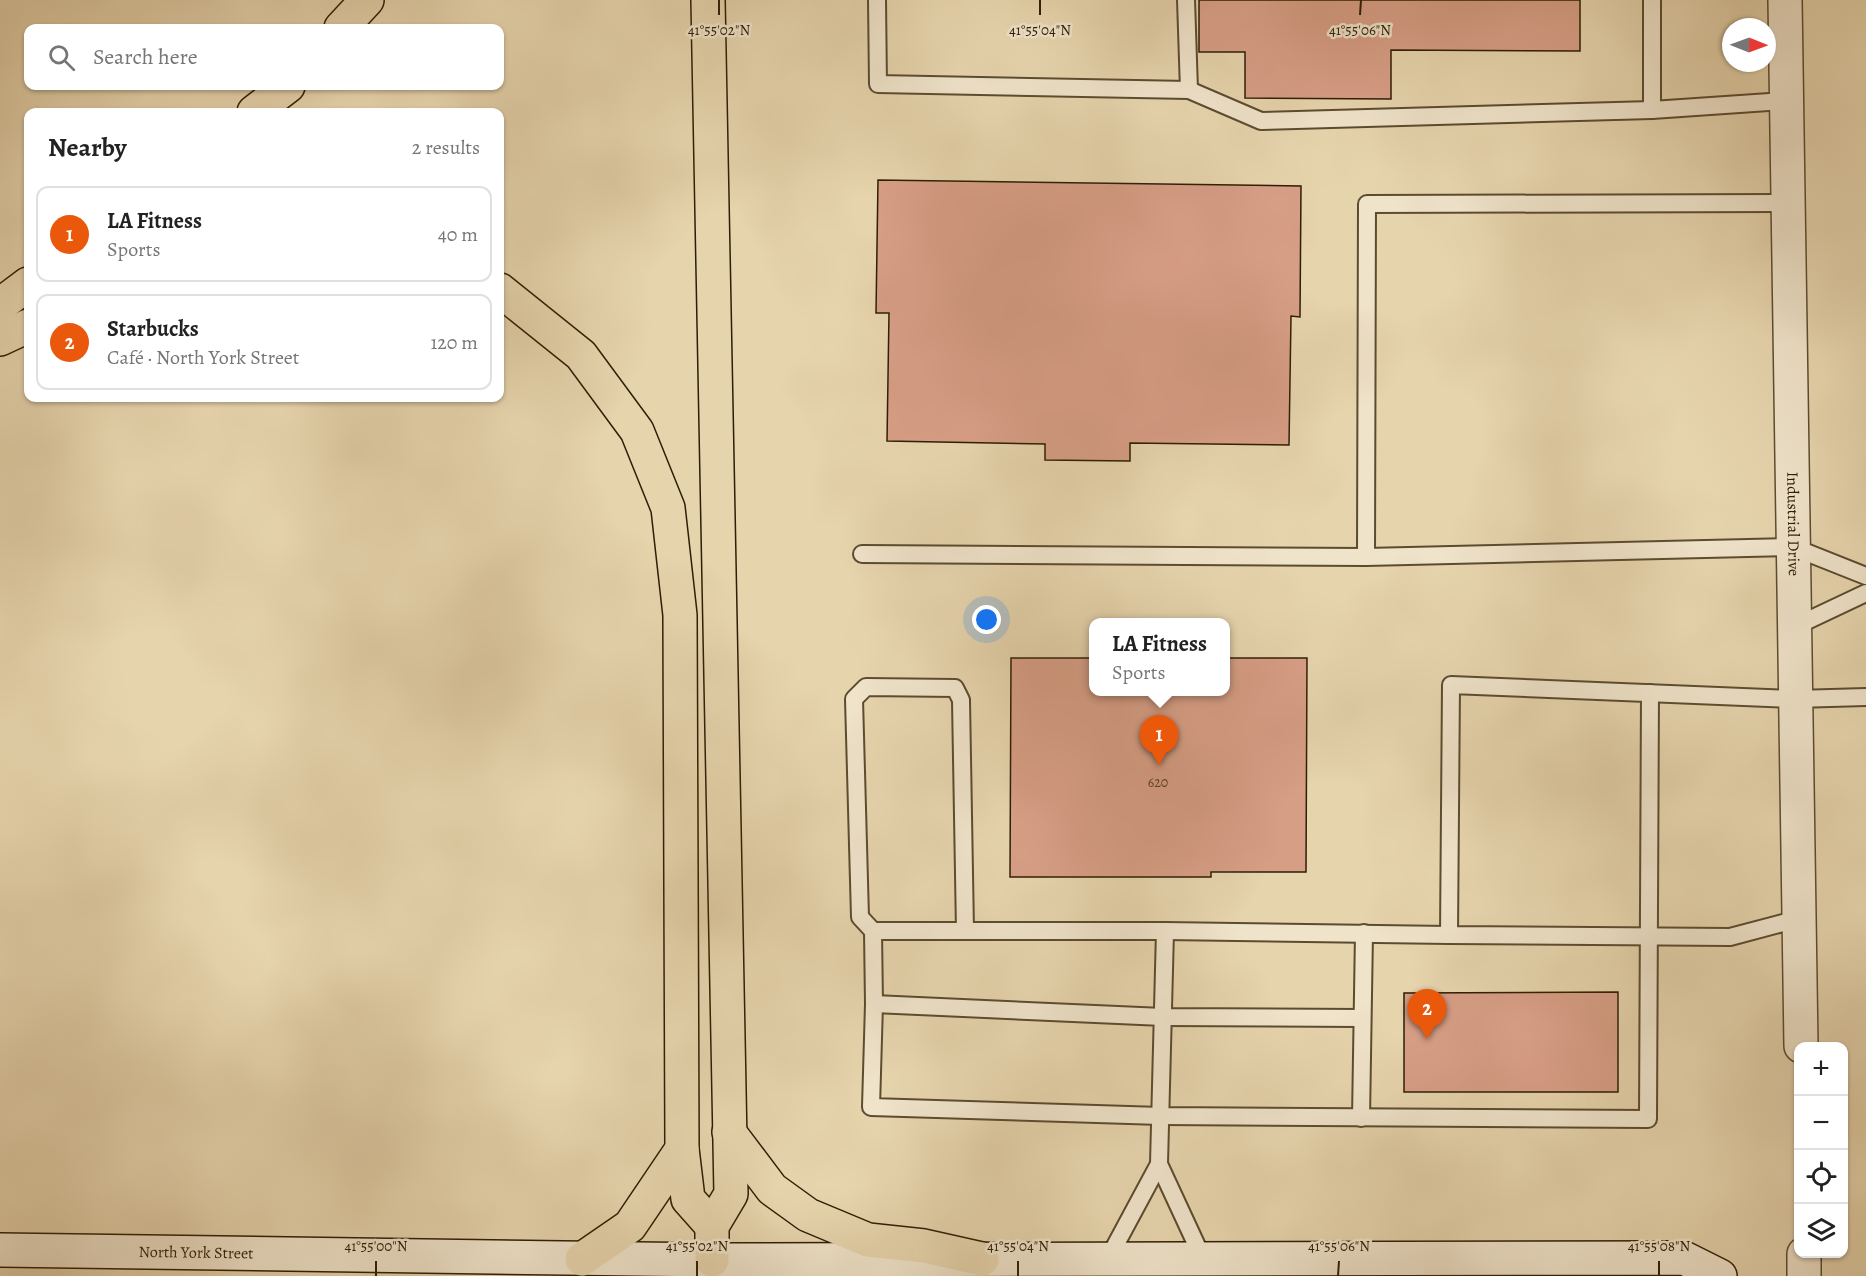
<!DOCTYPE html>
<meta charset="utf-8">
<style>
body{margin:0;font-family:Alegreya,serif;background:#f6f6f6;color:#222}
.controls{position:absolute;right:18px;bottom:18px;display:grid;overflow:hidden;border-radius:12px;box-shadow:0 2px 4px #0004}
.controls button{width:54px;height:54px;display:grid;place-items:center;padding:0;border:0;border-bottom:2px solid #e0e0e0;background:#fff;color:#222;font:30px sans-serif}
.compass{position:absolute;left:1722px;top:18px;width:54px;height:54px;border-radius:50%;background:#fff;box-shadow:0 2px 4px #0004;rotate:91deg}
.you{position:absolute;left:987px;top:620px;width:21px;height:21px;margin:-15px;border:4px solid #fff;border-radius:50%;background:#1a73e8;box-shadow:0 0 0 9px #1a73e833}
.badge{display:grid;place-items:center;width:39px;height:39px;border-radius:50%;background:#ea580c;color:#fff;font-size:20px;font-weight:700}
.pin{position:absolute;translate:-50% -50px;filter:drop-shadow(0 2px 3px #0008)}
.pin::after{content:'';position:absolute;top:32px;width:21px;height:18px;background:inherit;clip-path:polygon(0 0,100% 0,50% 100%)}
.popup{position:absolute;left:1089px;top:618px;width:141px;height:78px;box-sizing:border-box;display:grid;place-content:center;border-radius:12px;background:#fff;filter:drop-shadow(0 2px 4px #0005);font-size:20px;white-space:nowrap;color:#767676}
.popup b{font-size:22px;color:#222}
.popup::after{content:'';position:absolute;left:50%;top:100%;margin-left:-12px;border:12px solid transparent;border-top-color:#fff}
.list{margin:0;padding:0;list-style:none}
h2{display:flex;justify-content:space-between;align-items:center;height:78px;margin:0;padding:0 24px;font-size:26px}
h2 small{font-size:20px;font-weight:400;color:#767676}
.list li{display:grid;grid-template-columns:39px 1fr auto;gap:18px;align-items:center;box-sizing:border-box;height:96px;margin:0 12px 12px;padding:0 12px;border:2px solid #e0e0e0;border-radius:12px}
.list b{display:block;font-size:22px;white-space:nowrap}
.list p{margin:0;font-size:20px;white-space:nowrap;color:#767676}
.list em{font-size:20px;font-style:normal;color:#767676}
.icon{flex:none;width:33px;height:33px;fill:none;stroke:currentColor;stroke-width:2;stroke-linecap:round;stroke-linejoin:round}
.map{position:relative;flex:none;width:1866px;height:1276px;overflow:hidden}
.search{position:absolute;background:#fff;box-shadow:0 2px 4px #0004;left:24px;top:24px;width:480px;height:66px;display:flex;align-items:center;gap:15px;box-sizing:border-box;padding:0 21px;border-radius:12px;color:#767676;font-size:22px}
.panel{position:absolute;background:#fff;box-shadow:0 2px 4px #0004;left:24px;top:108px;width:480px;height:294px;border-radius:12px}
.map>svg:first-child{display:block}
.building{fill:#d79e86;stroke:#2e1e05;stroke-width:1.5}
.lines{fill:none;stroke-linecap:round;stroke-linejoin:round}
.service-casing{stroke:#5c4c2f;stroke-width:20}
.tertiary-casing{stroke:#5c4c2f;stroke-width:36}
.secondary-casing{stroke:#2e1e05;stroke-width:36}
.motorway-casing{stroke:#2e1e05;stroke-width:36}
.service{stroke:#efe3ca;stroke-width:16}
.tertiary{stroke:#efe3ca;stroke-width:33}
.secondary{stroke:#efe3ca;stroke-width:33}
.motorway{stroke:#e6d4ad;stroke-width:33}
.ticks{fill:none;stroke:#2e1e05;stroke-width:2}
.labels{text-anchor:middle;dominant-baseline:central;stroke-width:5;stroke-linejoin:round;paint-order:stroke}
.number-label{font-size:14px;fill:#583e25}
.street-label{font-size:16px;fill:#2e1e05;stroke:#efe3ca}
.ticks-label{font-size:15px;text-anchor:middle;fill:#2e1e05;stroke:#efe3ca;stroke-width:5;stroke-linejoin:round;paint-order:stroke}
</style>
<div class="map">
<svg width="1866" height="1276" viewBox="0 0 1866 1276">
<rect width="100%" height="100%" fill="#e6d4ad"/>
<filter id="stains"><feTurbulence type="fractalNoise" baseFrequency=".00333" numOctaves="4"/><feColorMatrix values="0 0 0 0 .2 0 0 0 0 .09 0 0 0 0 .02 0 0 0 .5 -.17"/></filter>
<radialGradient id="worn" r=".72"><stop offset=".6" stop-color="#630" stop-opacity="0"/><stop offset="1" stop-color="#630" stop-opacity=".3"/></radialGradient>
<g class="building">
<polygon points="1199,0 1580,0 1580,51 1391,50 1391,99 1245,98 1245,52 1199,52"/>
<polygon points="878,180 1301,186 1300,317 1291,316 1289,445 1130,443 1130,461 1045,460 1045,444 887,441 889,313 876,313"/>
<polygon points="1011,658 1093,658 1093,692 1225,692 1225,658 1307,658 1306,872 1211,872 1211,877 1010,877"/>
<polygon points="1618,992 1618,1092 1404,1092 1404,993"/>
</g>
<g class="lines">
<defs>
<g id="service">
<polyline points="877,0 878,84 1189,90 1261,121 1652,110 1785,101"/>
<polyline points="1186,0 1189,90"/>
<polyline points="1652,0 1652,110"/>
<polyline points="862,554 1366,557 1793,547 1866,576"/>
<polyline points="1366,557 1367,204 1789,203"/>
<polyline points="1794,627 1866,593"/>
<polyline points="1798,919 1730,937 1449,935 1451,685 1795,699 1866,697"/>
<polyline points="873,931 874,1004 871,1107 1161,1116 1648,1119 1650,693"/>
<polyline points="965,931 961,700 955,688 866,687 854,699 860,917 873,931 1165,931 1449,935"/>
<polyline points="1165,931 1159,1164 1203,1259"/>
<polyline points="874,1004 1163,1017 1362,1018"/>
<polyline points="1361,1118 1364,933"/>
<polyline points="1108,1259 1159,1164"/>
</g>
<g id="tertiary">
<path id="s1" d="M1785 0 1801 1046"/>
<polyline points="1804,1254 1804,1276"/>
</g>
<g id="secondary">
<path id="s2" d="M0 1250 712 1260 1684 1258 1720 1276"/>
</g>
<g id="motorway">
<polyline points="708,0 731,1194 712,1226 712,1260"/>
<polyline points="341,28 367,0"/>
<polyline points="254,112 288,86"/>
<polyline points="500,290 581,355 637,431 668,508 680,615 682,1149 688,1199 712,1226"/>
<polyline points="0,305 28,284"/>
<polyline points="0,339 28,326"/>
<polyline points="729,1132 772,1189 808,1215 868,1240 924,1246 982,1259"/>
<polyline points="582,1259 630,1226 682,1149"/>
</g>
</defs>
<use href="#service" class="service-casing"/>
<use href="#tertiary" class="tertiary-casing"/>
<use href="#secondary" class="secondary-casing"/>
<use href="#motorway" class="motorway-casing"/>
<use href="#service" class="service"/>
<use href="#tertiary" class="tertiary"/>
<use href="#secondary" class="secondary"/>
<use href="#motorway" class="motorway"/>
</g>
<path class="ticks" d="M719 15V0M1040 15V0M1360 15 1361 0M376 1276V1261M697 1276V1261M1018 1276V1261M1338 1276 1339 1261M1659 1276V1261"/>
<g class="labels">
<g class="number-label">
<text x="1158" y="782">620</text>
</g>
<g class="street-label">
<text stroke="none"><textPath href="#s1" startOffset="524">Industrial Drive</textPath></text>
<text stroke="none"><textPath href="#s2" startOffset="196">North York Street</textPath></text>
</g>
</g>
<g class="ticks-label">
<text x="719" y="35">41°55'02"N</text>
<text x="1040" y="35">41°55'04"N</text>
<text x="1360" y="35">41°55'06"N</text>
<text x="376" y="1251">41°55'00"N</text>
<text x="697" y="1251">41°55'02"N</text>
<text x="1018" y="1251">41°55'04"N</text>
<text x="1339" y="1251">41°55'06"N</text>
<text x="1659" y="1251">41°55'08"N</text>
</g>
<rect width="100%" height="100%" filter="url(#stains)"/>
<rect width="100%" height="100%" fill="url(#worn)"/>
</svg>
<div class="controls">
<button>+</button>
<button>−</button>
<button><svg class="icon" aria-label="locate" viewBox="0 0 24 24"><circle cx="12" cy="12" r="6"/><path d="M12 2v4M12 18v4M2 12h4M18 12h4"/></svg></button>
<button><svg class="icon" aria-label="layers" viewBox="0 0 24 24"><path d="M12 4l9 5-9 5-9-5zM3 14l9 5 9-5"/></svg></button>
</div>
<svg class="compass" viewBox="-18 -18 36 36"><path d="M0-13l5 13h-10z" fill="#e53935"/><path d="M0 13l5-13h-10z" fill="#767676"/></svg>
<div class="you"></div>
<div class="pin badge" style="left:1159px;top:765px">1</div>
<div class="popup"><b>LA Fitness</b>Sports</div>
<div class="pin badge" style="left:1427px;top:1039px">2</div>
<div class="search"><svg class="icon" aria-label="search" viewBox="0 0 24 24"><circle cx="10" cy="10" r="6"/><path d="M15 15l6 6"/></svg>Search here</div>
<section class="panel">
<h2>Nearby<small>2 results</small></h2>
<ul class="list">
<li><span class="badge">1</span><div><b>LA Fitness</b><p>Sports</p></div><em>40 m</em></li>
<li><span class="badge">2</span><div><b>Starbucks</b><p>Café · North York Street</p></div><em>120 m</em></li>
</ul>
</section>
</div>
